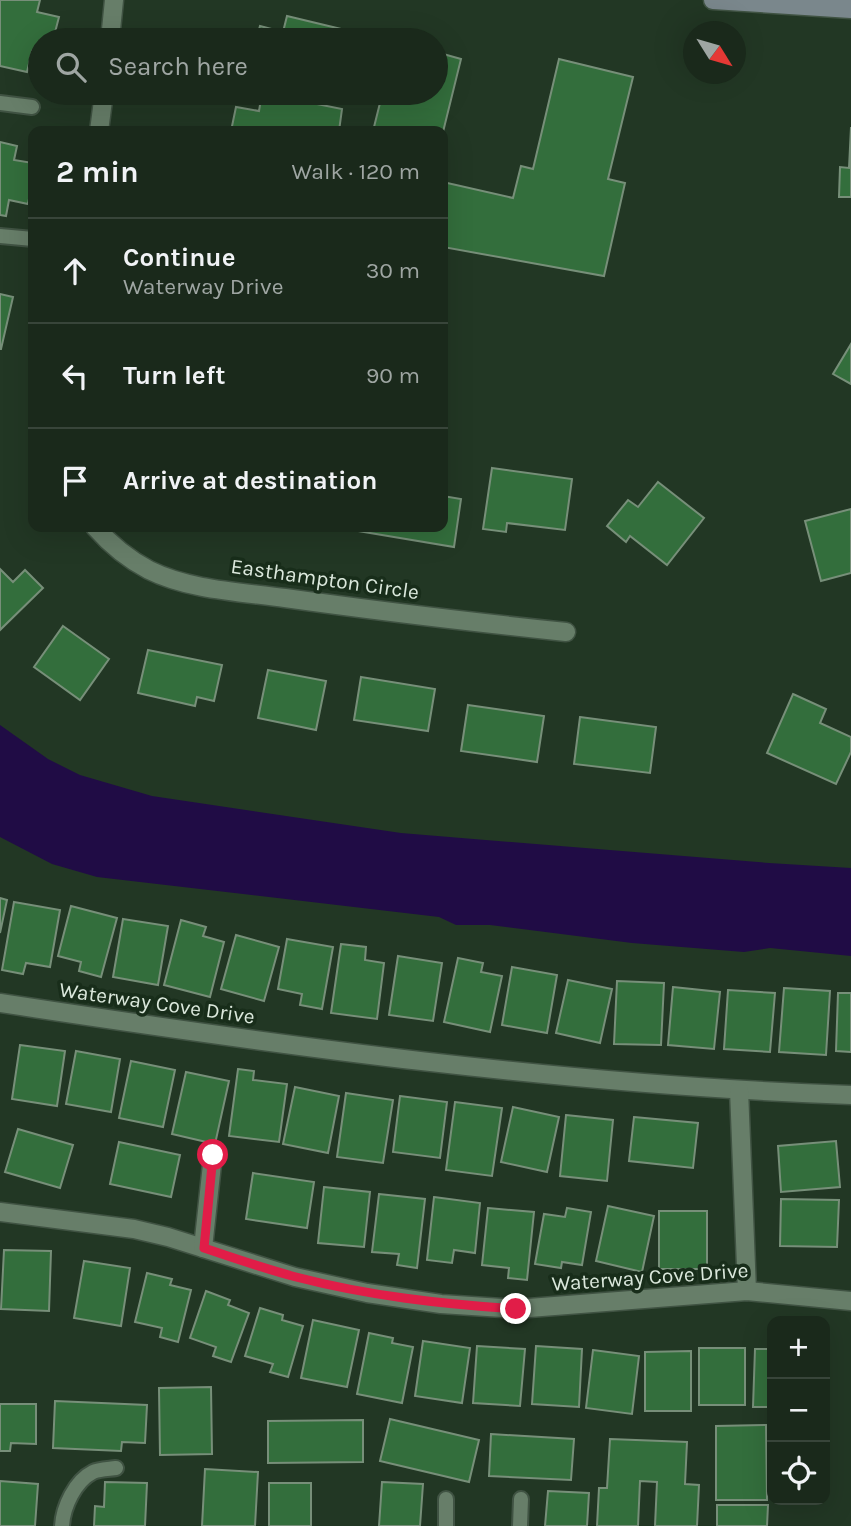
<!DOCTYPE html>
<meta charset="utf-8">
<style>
body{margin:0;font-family:Karla,sans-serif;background:#273528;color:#f1f3f6}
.controls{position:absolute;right:21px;bottom:21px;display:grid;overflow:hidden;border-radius:14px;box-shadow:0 7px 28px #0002}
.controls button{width:63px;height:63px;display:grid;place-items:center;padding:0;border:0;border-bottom:2px solid #38453a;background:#1a291b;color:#f1f3f6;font:35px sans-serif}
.compass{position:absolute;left:683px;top:21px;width:63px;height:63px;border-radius:50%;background:#1a291b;box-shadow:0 7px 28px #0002;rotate:127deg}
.stop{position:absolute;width:21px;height:21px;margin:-16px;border:5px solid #e11d48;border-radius:50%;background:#fff}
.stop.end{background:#e11d48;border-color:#fff;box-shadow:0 2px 7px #0008}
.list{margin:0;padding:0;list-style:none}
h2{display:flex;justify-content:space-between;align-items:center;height:91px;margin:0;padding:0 28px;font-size:30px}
h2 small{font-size:23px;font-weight:400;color:#9fa6a3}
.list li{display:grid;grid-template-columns:46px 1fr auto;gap:21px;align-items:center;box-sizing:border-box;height:105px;padding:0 28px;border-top:2px solid #38453a}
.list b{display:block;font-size:26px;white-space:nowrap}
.list p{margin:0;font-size:23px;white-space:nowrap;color:#9fa6a3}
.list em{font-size:23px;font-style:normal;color:#9fa6a3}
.icon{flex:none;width:38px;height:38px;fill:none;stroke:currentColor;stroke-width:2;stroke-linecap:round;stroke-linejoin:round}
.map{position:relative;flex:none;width:851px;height:1526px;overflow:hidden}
.search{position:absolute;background:#1a291b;box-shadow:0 7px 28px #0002;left:28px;top:28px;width:420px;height:77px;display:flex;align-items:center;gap:18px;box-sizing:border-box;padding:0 24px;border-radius:38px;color:#9fa6a3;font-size:26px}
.panel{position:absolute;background:#1a291b;box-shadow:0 7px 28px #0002;left:28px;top:126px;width:420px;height:406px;border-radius:14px}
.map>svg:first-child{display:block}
.water{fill:#200c45}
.building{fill:#336e3c;stroke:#778f79;stroke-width:2}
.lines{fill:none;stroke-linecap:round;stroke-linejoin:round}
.service-casing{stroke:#405343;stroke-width:18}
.minor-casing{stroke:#405343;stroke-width:21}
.secondary-casing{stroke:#405343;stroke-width:21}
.service{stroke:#677e69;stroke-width:14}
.minor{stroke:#677e69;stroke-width:18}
.secondary{stroke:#7a878c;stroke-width:18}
.route{stroke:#e11d48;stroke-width:9}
.labels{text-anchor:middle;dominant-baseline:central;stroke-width:7;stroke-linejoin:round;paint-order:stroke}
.street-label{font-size:21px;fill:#dbe8dc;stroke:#182d1a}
</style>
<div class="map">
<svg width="851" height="1526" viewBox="0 0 851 1526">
<rect width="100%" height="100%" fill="#223724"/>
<polygon class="water" points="0,725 48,759 80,775 152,796 401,833 769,863 851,868 851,956 770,948 744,952 632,943 490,925 456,925 439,917 97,877 52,864 0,837"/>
<g class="building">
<polygon points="0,0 40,0 37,12 59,17 53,40 40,40 40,53 32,51 27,72 0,66"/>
<polygon points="287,16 387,40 256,40 260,26 283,32"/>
<polygon points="436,52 461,59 443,132 373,131 381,99 355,93 436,93"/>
<polygon points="559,59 633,77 608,179 625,183 604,276 443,247 443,182 513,198 521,166 533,169"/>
<polygon points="262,93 342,109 339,131 231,131 236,107 259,111"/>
<polygon points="851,127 851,197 839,197 840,167 849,168"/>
<polygon points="0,142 17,146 14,160 33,163 33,178 28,204 9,200 6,216 0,215"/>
<polygon points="0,294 13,297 1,349 0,349"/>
<polygon points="851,344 851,384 833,374"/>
<polygon points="492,468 572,479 565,530 507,523 506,532 483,529"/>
<polygon points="658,482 704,518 667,565 630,536 626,542 607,526 628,500 638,507"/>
<polygon points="443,496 461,499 454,547 346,529 347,527 443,527"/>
<polygon points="851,509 851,573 821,581 805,521"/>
<polygon points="0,569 13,582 25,570 43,588 0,630"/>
<polygon points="63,626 109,659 80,700 34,667"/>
<polygon points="148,650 222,665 214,701 197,697 195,706 138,693"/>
<polygon points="268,670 326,681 316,730 258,718"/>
<polygon points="361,677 435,689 428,731 354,720"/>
<polygon points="793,694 826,709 820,723 851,737 851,752 836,784 767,753"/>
<polygon points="468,705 544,716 537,762 461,751"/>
<polygon points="580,717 656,727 650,773 574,764"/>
<polygon points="0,898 7,900 0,933"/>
<polygon points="14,902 60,910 50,967 26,963 23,974 2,970"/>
<polygon points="71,906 117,918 101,977 79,971 81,962 58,956"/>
<polygon points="123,919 168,926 158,985 113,977"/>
<polygon points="181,920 206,927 203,936 224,942 210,997 164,985"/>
<polygon points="236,935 279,947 264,1001 221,989"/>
<polygon points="287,939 333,947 322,1009 300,1005 302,994 278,989"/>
<polygon points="341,944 366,947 365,960 384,963 377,1019 331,1013"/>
<polygon points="398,956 442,963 433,1021 389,1015"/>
<polygon points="458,958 483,963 481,972 502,976 490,1032 444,1022"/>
<polygon points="512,967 557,975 547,1033 502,1025"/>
<polygon points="568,980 612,989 600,1043 556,1033"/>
<polygon points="617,981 664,983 661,1045 614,1044"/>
<polygon points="673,987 720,992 714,1049 668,1045"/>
<polygon points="784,988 830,991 826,1055 779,1052"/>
<polygon points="728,990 775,993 770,1052 724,1049"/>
<polygon points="838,993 851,993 851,1052 836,1051"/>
<polygon points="20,1045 65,1051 57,1106 12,1099"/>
<polygon points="76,1051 120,1059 111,1112 66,1104"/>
<polygon points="131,1061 175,1070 163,1127 119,1118"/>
<polygon points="238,1069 254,1071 253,1080 287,1084 279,1142 229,1136"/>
<polygon points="186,1072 229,1081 215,1144 172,1134"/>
<polygon points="295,1087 339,1096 328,1153 283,1144"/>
<polygon points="346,1093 393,1100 383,1163 337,1157"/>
<polygon points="400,1096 447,1102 440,1158 393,1152"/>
<polygon points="455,1102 502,1108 492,1176 446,1170"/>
<polygon points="513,1107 559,1117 547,1172 501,1162"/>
<polygon points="566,1115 613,1120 607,1181 560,1176"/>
<polygon points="634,1117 698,1123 693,1168 629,1161"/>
<polygon points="18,1129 73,1145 60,1188 5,1172"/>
<polygon points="836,1141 840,1187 781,1192 778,1146"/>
<polygon points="119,1142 180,1155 171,1197 110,1184"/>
<polygon points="253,1173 314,1182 307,1228 246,1219"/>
<polygon points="324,1187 370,1192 364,1247 318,1243"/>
<polygon points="379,1194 425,1199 417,1268 397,1265 399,1254 372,1252"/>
<polygon points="434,1197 480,1203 475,1253 454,1250 452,1263 427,1260"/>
<polygon points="781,1199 839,1200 837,1247 780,1246"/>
<polygon points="608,1206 654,1216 642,1272 596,1261"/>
<polygon points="488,1208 534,1212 527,1280 508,1278 509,1268 482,1265"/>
<polygon points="567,1208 591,1212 582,1265 562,1262 561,1268 535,1264 544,1214 565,1217"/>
<rect x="659" y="1211" width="48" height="58"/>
<polygon points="4,1250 51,1251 49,1311 1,1309"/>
<polygon points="84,1261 130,1268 121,1326 74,1318"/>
<polygon points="147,1273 172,1279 170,1285 191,1290 178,1342 160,1337 162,1328 135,1322"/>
<polygon points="206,1291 230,1300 228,1305 249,1313 231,1362 213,1356 216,1347 190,1338"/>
<polygon points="260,1308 283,1315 282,1320 303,1326 288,1377 270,1372 273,1364 245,1356"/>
<polygon points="313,1320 359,1330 347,1387 301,1378"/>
<polygon points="369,1333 393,1338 392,1343 413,1347 402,1403 357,1394"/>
<polygon points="423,1341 470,1348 462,1403 415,1396"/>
<polygon points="477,1346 525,1349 520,1406 473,1403"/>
<polygon points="536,1346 582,1349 579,1407 532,1404"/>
<rect x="699" y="1348" width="46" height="57"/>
<polygon points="755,1349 772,1349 772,1407 753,1407"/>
<polygon points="593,1350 639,1356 632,1414 586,1408"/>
<polygon points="691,1351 691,1411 645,1411 645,1352"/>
<polygon points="211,1387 212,1454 160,1455 159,1388"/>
<polygon points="55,1401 147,1405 145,1443 122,1442 121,1451 53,1448"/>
<polygon points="0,1404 36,1404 36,1444 11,1443 10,1451 0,1451"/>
<polygon points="390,1419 479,1440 469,1482 380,1461"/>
<polygon points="363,1420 363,1462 268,1463 268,1421"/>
<polygon points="766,1425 767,1500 716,1500 716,1426"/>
<polygon points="491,1434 574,1439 571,1480 489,1476"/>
<polygon points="610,1439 687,1442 685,1484 699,1485 697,1526 655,1526 657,1482 640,1481 638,1526 597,1526 599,1488 607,1488"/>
<polygon points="205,1469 258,1472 255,1526 202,1526"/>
<polygon points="0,1481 38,1484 35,1526 0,1526"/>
<polygon points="105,1482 147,1483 145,1526 94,1526 95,1506 104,1507"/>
<polygon points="382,1482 423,1484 420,1526 379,1526"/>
<rect x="269" y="1483" width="42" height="43"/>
<polygon points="548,1491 589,1493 587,1526 545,1526"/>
<polygon points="717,1505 768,1505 767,1526 717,1526"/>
</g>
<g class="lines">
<defs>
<g id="service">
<polyline points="0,103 32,107"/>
<polyline points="0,236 33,239"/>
<polyline points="446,1499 446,1526"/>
<path d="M62 1526C63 1507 75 1481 93 1472 99 1469 110 1469 116 1468"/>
<polyline points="520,1526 521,1499"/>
</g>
<g id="minor">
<polyline points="110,40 114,0"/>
<polyline points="99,131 104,93"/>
<path d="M95 527C110 544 128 559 149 570 189 590 241 592 285 598 378 611 472 622 566 632"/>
<path d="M0 1003C282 1046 565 1085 851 1095"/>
<polyline points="739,1090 747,1291"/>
<polyline points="0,1212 134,1229 168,1237 295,1277 367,1293 441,1304 516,1309 747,1291 851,1301"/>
<polyline points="203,1248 213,1155"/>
</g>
<polyline id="secondary" points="713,0 851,9"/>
</defs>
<use href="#service" class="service-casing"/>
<use href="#minor" class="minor-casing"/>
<use href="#secondary" class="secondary-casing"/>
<use href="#service" class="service"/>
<use href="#minor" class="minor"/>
<use href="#secondary" class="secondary"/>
</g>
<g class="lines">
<path class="route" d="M213 1155 204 1248C234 1258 265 1269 296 1277 369 1296 442 1304 516 1309"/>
</g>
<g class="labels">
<g class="street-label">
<text transform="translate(325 579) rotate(8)">Easthampton Circle</text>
<text transform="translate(157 1003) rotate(8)">Waterway Cove Drive</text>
<text transform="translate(650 1277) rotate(-4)">Waterway Cove Drive</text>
</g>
</g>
</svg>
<div class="controls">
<button>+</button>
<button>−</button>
<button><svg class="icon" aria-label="locate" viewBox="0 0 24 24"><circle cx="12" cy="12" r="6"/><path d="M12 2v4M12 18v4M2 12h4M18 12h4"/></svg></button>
</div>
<svg class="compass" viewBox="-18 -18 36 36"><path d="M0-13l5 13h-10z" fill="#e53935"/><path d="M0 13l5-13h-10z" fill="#9fa6a3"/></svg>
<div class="stop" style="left:213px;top:1155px"></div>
<div class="stop end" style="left:516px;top:1309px"></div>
<div class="search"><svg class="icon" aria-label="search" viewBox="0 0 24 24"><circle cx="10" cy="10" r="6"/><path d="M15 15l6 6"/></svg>Search here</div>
<section class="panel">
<h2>2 min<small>Walk · 120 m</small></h2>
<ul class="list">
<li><svg class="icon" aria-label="ahead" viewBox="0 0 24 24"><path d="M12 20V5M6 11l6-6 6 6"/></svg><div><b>Continue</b><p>Waterway Drive</p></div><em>30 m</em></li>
<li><svg class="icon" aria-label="left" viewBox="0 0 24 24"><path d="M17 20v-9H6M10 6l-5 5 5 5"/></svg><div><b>Turn left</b></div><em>90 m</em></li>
<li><svg class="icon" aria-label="arrive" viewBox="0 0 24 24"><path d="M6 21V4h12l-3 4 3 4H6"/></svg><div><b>Arrive at destination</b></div></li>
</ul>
</section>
</div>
